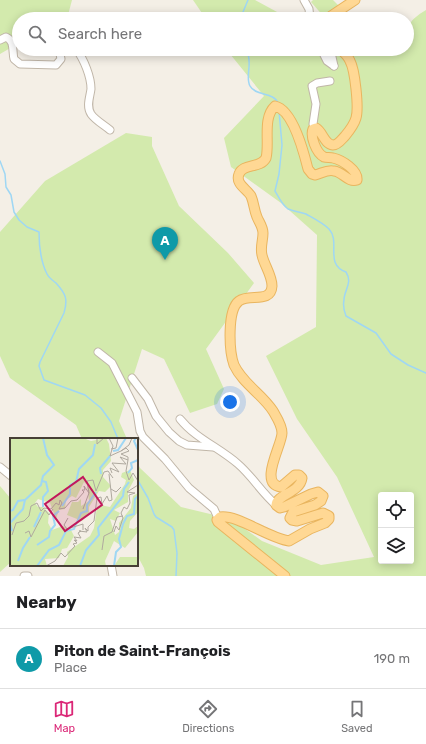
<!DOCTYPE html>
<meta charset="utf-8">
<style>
body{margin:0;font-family:Rubik,sans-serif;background:#f6f6f6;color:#202124}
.controls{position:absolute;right:12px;bottom:12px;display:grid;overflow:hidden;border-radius:4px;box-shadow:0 2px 10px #0003}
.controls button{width:36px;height:36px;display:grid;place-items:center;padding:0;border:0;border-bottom:1px solid #e0e0e0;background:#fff;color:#202124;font:20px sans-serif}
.you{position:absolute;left:230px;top:402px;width:14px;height:14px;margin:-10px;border:3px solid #fff;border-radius:50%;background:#1a73e8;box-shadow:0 0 0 6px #1a73e833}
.badge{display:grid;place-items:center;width:26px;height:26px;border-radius:50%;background:#db2777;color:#fff;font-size:13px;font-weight:700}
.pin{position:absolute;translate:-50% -33px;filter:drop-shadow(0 1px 2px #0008)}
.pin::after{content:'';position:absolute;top:21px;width:14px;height:12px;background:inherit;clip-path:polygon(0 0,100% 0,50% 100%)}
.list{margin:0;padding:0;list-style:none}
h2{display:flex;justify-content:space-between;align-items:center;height:52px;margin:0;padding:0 16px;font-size:17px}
h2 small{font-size:13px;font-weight:400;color:#757577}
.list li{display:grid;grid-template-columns:26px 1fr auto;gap:12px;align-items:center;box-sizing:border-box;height:60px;padding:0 16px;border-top:1px solid #e0e0e0}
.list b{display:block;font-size:15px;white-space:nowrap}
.list p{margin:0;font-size:13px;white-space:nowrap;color:#757577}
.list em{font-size:13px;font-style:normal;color:#757577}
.icon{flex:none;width:22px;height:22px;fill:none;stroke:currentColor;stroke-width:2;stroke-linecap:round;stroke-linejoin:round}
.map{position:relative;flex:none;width:426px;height:576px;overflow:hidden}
.search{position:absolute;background:#fff;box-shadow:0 2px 10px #0003;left:12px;right:12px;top:12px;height:44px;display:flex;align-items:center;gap:10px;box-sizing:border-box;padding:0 14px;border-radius:22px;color:#757577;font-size:15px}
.sheet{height:112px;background:#fff}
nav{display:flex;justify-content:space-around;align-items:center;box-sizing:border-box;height:56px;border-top:1px solid #e0e0e0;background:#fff;font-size:11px;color:#757577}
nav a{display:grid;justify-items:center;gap:2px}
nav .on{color:#db2777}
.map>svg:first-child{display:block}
.green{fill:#d3eaad;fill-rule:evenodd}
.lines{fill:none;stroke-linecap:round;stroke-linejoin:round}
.stream{stroke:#9fd7f4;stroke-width:1.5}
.minor-casing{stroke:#c0b6a8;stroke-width:9}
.major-casing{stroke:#e9b55f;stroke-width:11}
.minor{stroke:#fff;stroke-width:7}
.major{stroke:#ffd894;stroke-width:9}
.inset-river{fill:none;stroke:#9fd7f4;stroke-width:2}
.inset-road{fill:none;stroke:#afa99f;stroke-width:1}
.view{fill:#c2185b;fill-opacity:0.15;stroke:#c2185b;stroke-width:2}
.inset-edge{fill:none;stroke:#473f35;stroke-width:2}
</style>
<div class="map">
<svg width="426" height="576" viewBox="0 0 426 576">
<rect width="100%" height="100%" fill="#f4efe6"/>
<g class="green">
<polygon points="0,0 72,0 67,19 19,19 19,43 0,54"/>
<polygon points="193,0 255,0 290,19 206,19"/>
<polygon points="313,0 333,0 338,5 325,18 311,2"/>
<path d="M426 10V576H146L144 568 137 555V462L140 468 181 507 231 519 262 541 321 565 374 557 337 477 297 419 266 356 316 327 317 235 281 203 231 167 224 138 264 96 226 49H376L393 54 396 49H407C407 27 406 22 426 10ZM381 495H411V561H381Z"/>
<polygon points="126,133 152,137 152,146 179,206 228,253 254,283 206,349 224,389 217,404 190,413 164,359 142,349 119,421 127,439 82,439 76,425 10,378 0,356 0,232 45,181"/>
<polygon points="0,486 11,499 11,562 0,572"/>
</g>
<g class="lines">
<g class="stream">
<polyline points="243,19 243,12 248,0"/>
<path d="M247 49C248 53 249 57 249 61 250 69 246 79 250 86 255 96 274 92 278 103"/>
<path d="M279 111 282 145 279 174 275 191C278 196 282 205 288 209 293 211 300 212 306 214 313 218 323 223 329 229 341 242 324 264 346 272 353 283 344 290 344 300 343 305 344 311 346 316L376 333 391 354 408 365 426 373"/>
<path d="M0 161 5 174 6 187 11 195 14 212 19 220 27 227 39 232C39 245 41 262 47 274 49 278 52 280 56 283 66 294 68 299 64 313L40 362 39 366 44 380 85 395 101 408 111 422 118 439"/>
<polyline points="137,479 148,498 154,514 156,517 172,527 174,530 177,553 176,576"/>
</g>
<defs>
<g id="minor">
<polyline points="304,0 309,9 310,19"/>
<path d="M0 40 6 37C15 41 12 51 14 59L20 64 56 65 61 59 59 49"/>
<path d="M76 49C84 59 91 77 91 89 90 97 86 106 91 114 95 120 104 125 110 130"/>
<polyline points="321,49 327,61 334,66"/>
<polyline points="328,49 332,57 334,66"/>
<polyline points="314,128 313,124 316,104 312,86 317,83 330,81"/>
<polyline points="98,352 112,363 137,412 140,431 143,437 165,459 189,488 214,509 218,518"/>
<polyline points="132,378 148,399 156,416 169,432 179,441 187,445 213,447"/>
<path d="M180 419C195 438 220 448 238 464 252 476 262 493 276 505"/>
<polyline points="0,467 11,476"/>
<polyline points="111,565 113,576"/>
<polyline points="24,576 28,576"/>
</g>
<g id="major">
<polyline points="329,19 331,16 355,0"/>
<path d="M285 576 218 522 217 520 220 517C237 514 268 538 289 541L310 529 325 523 329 519V516L323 513 297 521 292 520 290 518 293 512 315 505 321 501 323 496 318 492 311 494 284 507 280 508 276 505C277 494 300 493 302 478L299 475H295L281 487C258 484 282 445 282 433 282 425 277 418 273 411 262 394 243 384 234 365 229 351 227 310 239 301 249 293 271 304 272 286 272 275 264 265 262 255 260 247 263 241 263 233 263 227 259 222 257 217 254 210 254 203 251 196 247 189 235 184 239 174 243 163 260 169 266 158 270 143 262 118 275 106 293 110 304 153 308 169L312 174 315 175C321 174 327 169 334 171 343 172 348 183 357 180 358 170 342 160 333 158 330 157 327 158 324 157 316 153 310 136 313 129L316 128C323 132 324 144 333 145 338 145 342 139 345 136 350 130 354 125 356 118 359 108 355 70 350 61 348 56 344 53 340 49"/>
</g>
</defs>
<use href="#minor" class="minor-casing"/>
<use href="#major" class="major-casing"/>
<use href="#minor" class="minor"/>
<use href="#major" class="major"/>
</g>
<g transform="translate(10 438)">
<rect width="128" height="128" fill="#f4efe6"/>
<path d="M0 0H73L81 3 96 0 99 6 101 23 93 32V39L101 48 95 54 89 53 79 69V75L72 83 57 77 62 64H68L71 61V68L79 63 77 47 74 44 66 60 62 58 56 62 55 71 49 72 46 81 40 65 28 61 25 65 28 69H33L39 75 38 85 42 92 53 88 61 92 64 98 57 110 52 111 49 120 35 121 37 128H0ZM120 32 124 42 118 53V64L104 72 110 75 106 83 100 81 105 97 109 94V85L121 70 123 58 128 55V74L120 83 119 90 124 91 128 88V94L115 110 104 103 95 123 96 128H53L58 119 57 114 80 98 84 90 87 69 90 67 100 69 115 46 116 42 111 39 112 35ZM110 119H128V128H104Z" fill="#d3eaad"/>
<path class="inset-river" d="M126 0 124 3 128 12M103 13 108 12 116 0M118 35 122 30 121 25 128 22M91 36 90 30 100 18M32 43 36 44 38 53 33 59V69M15 62 31 47 33 38 44 27 37 17 33 0M52 68 60 56V47L66 44 69 31 83 17 85 6M0 73 3 72 8 63 15 62 13 71 0 85 2 93M24 89 31 74M27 107 39 99 40 93 45 87 43 78 49 73M8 123 13 110 20 99M27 128 39 112 49 107 56 93 64 91 71 75 77 73V67L86 54M70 128 76 112 89 97 88 90 113 58 114 51 119 44M104 128 106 114 111 109 109 101 113 86 117 78 124 76 125 61 128 58"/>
<path class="inset-road" d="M87 0V6L94 0M99 0 103 8 100 18 111 13M101 11 106 10 108 0M118 22 116 33 119 42 123 35 128 43M109 34 102 25 116 26 110 19 118 22V19L111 16 119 13 116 10 111 13 119 7 122 0M102 35 100 30 109 34M101 51 106 54 111 49M73 71 79 55M58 80 54 87 57 91 73 86V92M77 94 75 90 78 93V89L84 83 87 60 91 59 92 66 97 58 99 63 102 62 99 36M104 94 106 88 109 92 113 80 111 75 114 69 117 71 120 65 119 57 125 55 117 54 128 47M15 95 19 93 21 99 35 72 39 77 43 71M2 97 6 85 14 83 19 78 21 68 27 65 31 73 34 70 41 71 46 65 49 67 50 62 52 65 49 71 55 70 61 63 67 62 74 54 72 52H75L74 48 79 55 77 43 83 42 86 53 94 34 98 33 103 40M92 112 94 98 102 94 107 79 113 78M36 128 45 123 51 115 55 119 65 108 63 106 67 105 64 102 67 103 64 99 71 100 68 95 71 93H69L77 94"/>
<path class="view" d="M73 39 92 67 55 93 35 66Z"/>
<rect width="128" height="128" class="inset-edge"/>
</g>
</svg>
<div class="controls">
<button><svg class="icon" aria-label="locate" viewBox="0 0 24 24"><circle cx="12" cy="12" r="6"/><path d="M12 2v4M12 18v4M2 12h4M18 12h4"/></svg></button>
<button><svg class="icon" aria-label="layers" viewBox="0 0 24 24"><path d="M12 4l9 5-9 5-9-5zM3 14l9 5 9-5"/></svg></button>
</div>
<div class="you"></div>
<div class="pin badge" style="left:165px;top:260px;background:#0f9aa8">A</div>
<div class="search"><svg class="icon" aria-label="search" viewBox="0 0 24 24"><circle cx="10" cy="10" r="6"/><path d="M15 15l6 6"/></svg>Search here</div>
</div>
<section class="sheet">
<h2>Nearby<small></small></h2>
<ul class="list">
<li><span class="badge" style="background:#0f9aa8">A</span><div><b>Piton de Saint-François</b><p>Place</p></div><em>190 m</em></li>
</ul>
</section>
<nav>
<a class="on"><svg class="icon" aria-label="map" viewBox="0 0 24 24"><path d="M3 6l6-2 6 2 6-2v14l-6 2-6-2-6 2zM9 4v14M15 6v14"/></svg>Map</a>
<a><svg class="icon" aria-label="directions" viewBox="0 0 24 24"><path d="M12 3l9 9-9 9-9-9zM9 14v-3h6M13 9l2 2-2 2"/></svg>Directions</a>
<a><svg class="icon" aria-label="saved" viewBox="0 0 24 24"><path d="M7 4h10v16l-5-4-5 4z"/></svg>Saved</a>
</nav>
